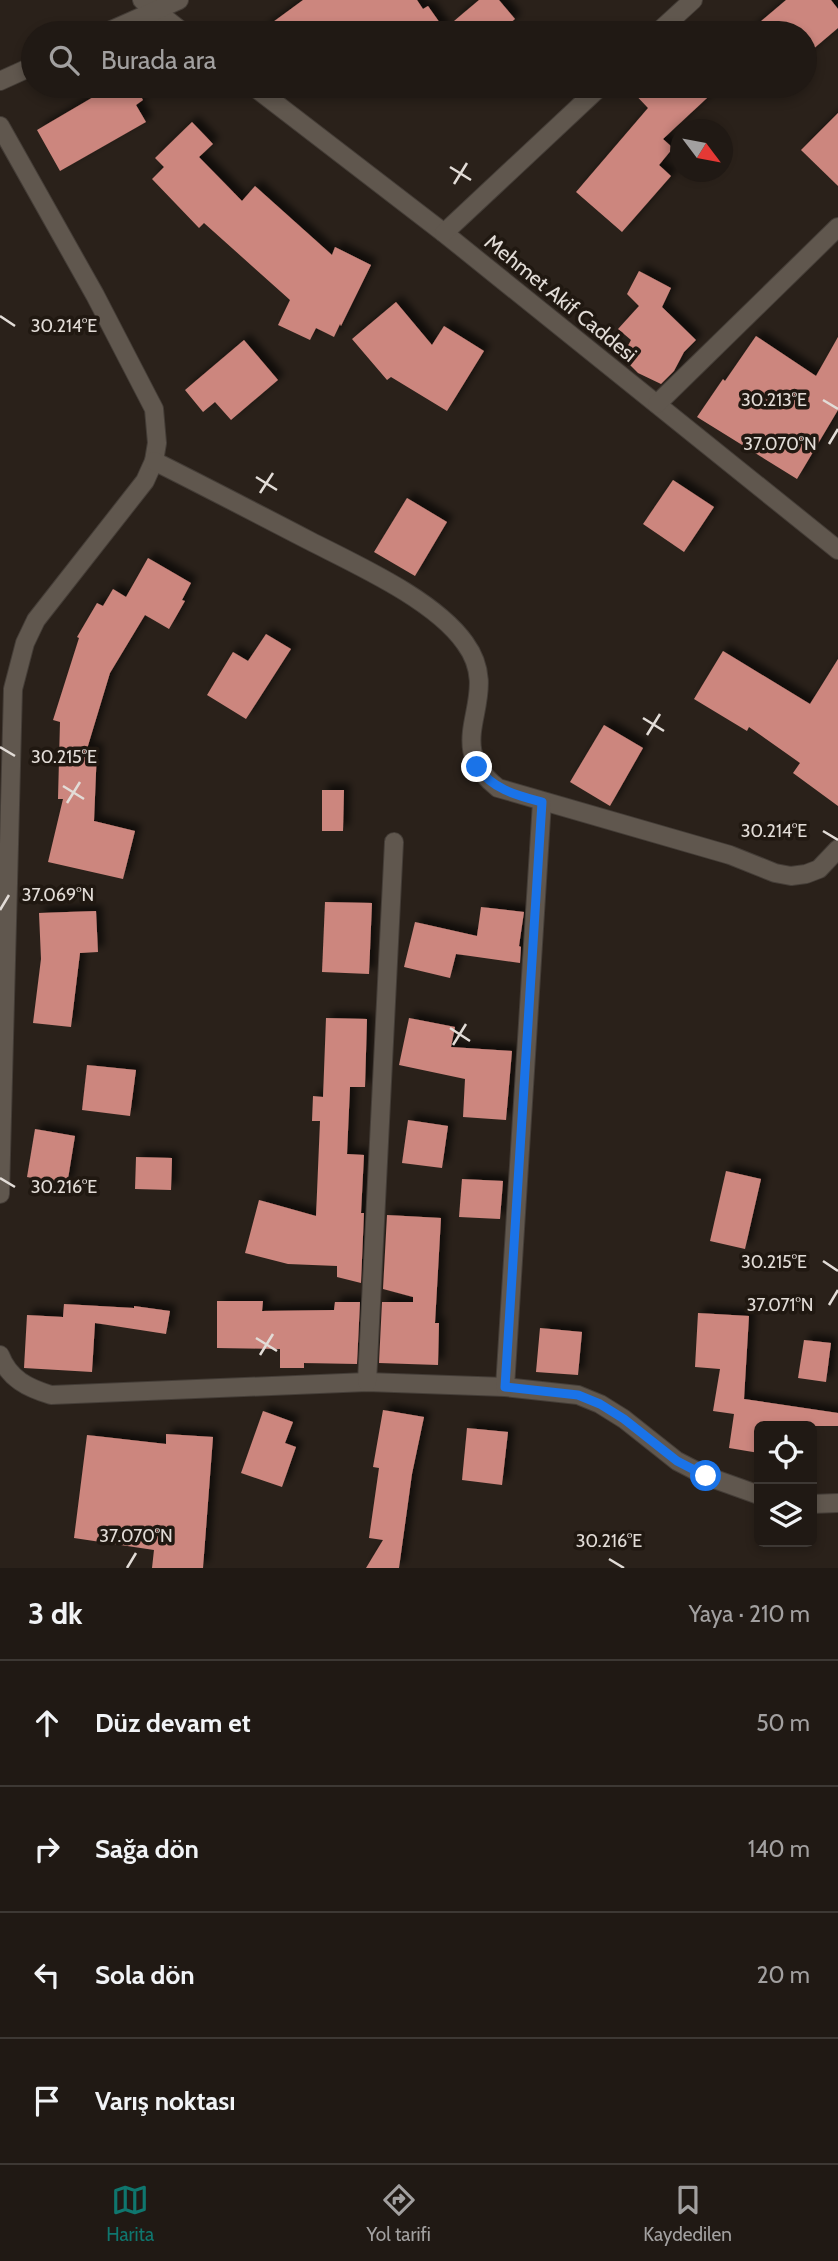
<!DOCTYPE html>
<html lang="tr">
<meta charset="utf-8">
<style>
body{margin:0;font-family:Cabin,sans-serif;background:#2d2622;color:#f1f3f6}
.controls{position:absolute;right:21px;bottom:21px;display:grid;overflow:hidden;border-radius:10px;box-shadow:0 4px 10px #0003}
.controls button{width:63px;height:63px;display:grid;place-items:center;padding:0;border:0;border-bottom:2px solid #3d3834;background:#201914;color:#f1f3f6;font:35px sans-serif}
.compass{position:absolute;left:670px;top:119px;width:63px;height:63px;border-radius:50%;background:#201914;box-shadow:0 4px 10px #0003;rotate:122deg}
.stop{position:absolute;width:21px;height:21px;margin:-16px;border:5px solid #1a73e8;border-radius:50%;background:#fff}
.stop.end{background:#1a73e8;border-color:#fff;box-shadow:0 2px 7px #0008}
.list{margin:0;padding:0;list-style:none}
h2{display:flex;justify-content:space-between;align-items:center;height:91px;margin:0;padding:0 28px;font-size:30px}
h2 small{font-size:23px;font-weight:400;color:#a2a0a0}
.list li{display:grid;grid-template-columns:46px 1fr auto;gap:21px;align-items:center;box-sizing:border-box;height:126px;padding:0 28px;border-top:2px solid #3d3834}
.list b{display:block;font-size:26px;white-space:nowrap}
.list em{font-size:23px;font-style:normal;color:#a2a0a0}
.icon{flex:none;width:38px;height:38px;fill:none;stroke:currentColor;stroke-width:2;stroke-linecap:round;stroke-linejoin:round}
.map{position:relative;flex:none;width:838px;height:1568px;overflow:hidden}
.search{position:absolute;background:#201914;box-shadow:0 4px 10px #0003;left:21px;right:21px;top:21px;height:77px;display:flex;align-items:center;gap:18px;box-sizing:border-box;padding:0 24px;border-radius:38px;color:#a2a0a0;font-size:26px}
.sheet{height:595px;background:#201914}
nav{display:flex;justify-content:space-around;align-items:center;box-sizing:border-box;height:98px;border-top:2px solid #3d3834;background:#201914;font-size:19px;color:#a2a0a0}
nav a{display:grid;justify-items:center;gap:4px}
nav .on{color:#0f766e}
.map>svg:first-child{display:block}
.building{fill:#cc867e;filter:url(#shadow)}
.lines{fill:none;stroke-linecap:round;stroke-linejoin:round}
.minor-casing{stroke:#443d37;stroke-width:20}
.minor{stroke:#60574e;stroke-width:18}
.route{stroke:#1a73e8;stroke-width:9}
.ticks{fill:none;stroke:#e2dcd7;stroke-width:2.5}
.labels{text-anchor:middle;dominant-baseline:central;stroke-width:7;stroke-linejoin:round;paint-order:stroke}
.street-label{font-size:21px;fill:#e2dcd7;stroke:#201811}
.ticks-label{font-size:18px;text-anchor:middle;fill:#e2dcd7;stroke:#201811;stroke-width:7;stroke-linejoin:round;paint-order:stroke}
</style>
<div class="map">
<svg width="838" height="1568" viewBox="0 0 838 1568">
<defs>
<filter id="shadow"><feDropShadow dx="6" dy="-6" stdDeviation="3.5" flood-color="#0009"/></filter>
</defs>
<rect width="100%" height="100%" fill="#2a211a"/>
<g class="building">
<polygon points="303,0 417,0 423,9 428,6 447,33 258,33"/>
<polygon points="479,0 499,0 515,19 498,33 464,33 454,21"/>
<polygon points="786,0 831,0 838,9 838,28 805,56 805,33 747,33"/>
<polygon points="112,86 135,86 143,100 136,105 146,122 60,171 37,130"/>
<polygon points="627,86 720,86 663,139 673,148 659,165 671,176 622,232 576,192 648,108"/>
<polygon points="838,113 838,186 801,150"/>
<polygon points="192,122 213,144 199,157 242,201 255,186 332,255 335,247 371,265 341,326 340,324 334,337 316,328 310,340 278,325 290,300 204,223 199,228 152,179 164,167 155,158"/>
<polygon points="639,271 671,288 662,307 696,340 684,352 674,371 661,384 638,373 622,357 631,340 618,329 639,306 627,294"/>
<polygon points="396,302 432,345 444,326 484,351 447,411 391,377 387,380 352,339"/>
<polygon points="756,336 816,376 838,337 838,410 797,479 697,417 723,379 725,381"/>
<polygon points="244,340 278,380 231,420 215,402 203,412 185,390"/>
<polygon points="673,480 714,507 684,552 643,524"/>
<polygon points="407,498 447,522 415,576 374,552"/>
<polygon points="148,558 191,583 182,600 185,601 169,629 145,615 110,673 87,749 97,749 94,821 135,831 123,879 48,862 63,799 58,799 60,722 53,720 79,638 77,637 97,603 103,606 113,589 126,597"/>
<polygon points="266,634 291,649 246,719 207,695 233,652 248,661"/>
<polygon points="723,651 810,704 838,659 838,806 793,773 800,763 749,727 747,731 694,699"/>
<polygon points="604,725 643,748 610,806 570,782"/>
<polygon points="322,790 344,790 343,831 322,831"/>
<polygon points="325,902 372,903 369,974 322,972"/>
<polygon points="481,907 524,912 519,946 521,947 520,963 456,954 450,978 404,967 415,922 477,936"/>
<polygon points="96,911 98,952 80,953 71,1027 33,1023 41,959 39,913"/>
<polygon points="326,1018 367,1019 365,1087 350,1087 347,1154 364,1155 361,1213 364,1213 361,1283 337,1277 337,1266 288,1264 245,1253 259,1200 316,1216 320,1121 312,1121 313,1096 323,1097"/>
<polygon points="409,1018 455,1027 451,1047 512,1051 506,1120 463,1117 465,1079 399,1065"/>
<polygon points="87,1065 136,1070 130,1116 82,1110"/>
<polygon points="408,1120 448,1126 442,1168 402,1163"/>
<polygon points="35,1129 75,1136 67,1185 27,1177"/>
<polygon points="136,1157 172,1158 171,1190 135,1189"/>
<polygon points="726,1171 761,1179 745,1249 710,1241"/>
<polygon points="462,1179 503,1181 500,1219 459,1217"/>
<polygon points="387,1215 441,1218 435,1323 439,1323 438,1365 379,1363 382,1302 413,1302 413,1297 383,1289"/>
<polygon points="217,1301 263,1301 262,1311 334,1310 335,1302 360,1302 357,1364 304,1363 304,1368 280,1368 280,1349 217,1348"/>
<polygon points="64,1304 134,1308 134,1306 170,1311 166,1334 95,1323 92,1372 24,1368 27,1315 63,1317"/>
<polygon points="698,1313 749,1316 744,1399 838,1413 838,1426 759,1426 759,1453 729,1448 734,1414 713,1411 720,1369 695,1367"/>
<polygon points="540,1328 582,1332 578,1375 536,1372"/>
<polygon points="804,1340 831,1343 826,1382 798,1378"/>
<polygon points="383,1410 424,1417 412,1474 399,1568 366,1568 383,1540 369,1538 379,1468 373,1467"/>
<polygon points="263,1411 293,1422 285,1443 296,1447 282,1487 241,1473"/>
<polygon points="467,1428 508,1432 502,1485 462,1480"/>
<polygon points="166,1434 213,1437 203,1568 152,1568 154,1550 74,1538 87,1435 166,1444"/>
</g>
<g class="lines">
<defs>
<g id="minor">
<polyline points="142,0 184,33"/>
<polyline points="105,33 179,0"/>
<polyline points="657,33 693,0"/>
<polyline points="0,81 33,66"/>
<polyline points="253,86 444,233 838,550"/>
<polyline points="0,126 95,295 154,409 157,443 154,461 145,481 36,620 25,643 13,689 0,1194"/>
<polyline points="444,233 601,86"/>
<polyline points="657,404 838,227"/>
<path d="M154 461C206 487 258 514 310 541 357 565 435 600 465 643 506 699 437 741 498 788L730 855 775 873 791 876 806 874 819 869 838 849"/>
<path d="M0 1355C9 1379 28 1388 51 1395L367 1382 505 1387 578 1395 600 1404 624 1419 677 1461 706 1476 759 1495"/>
<polyline points="367,1382 394,842"/>
<polyline points="505,1387 542,802"/>
<polyline points="812,1504 838,1503"/>
</g>
</defs>
<use href="#minor" class="minor-casing"/>
<use href="#minor" class="minor"/>
</g>
<g class="lines">
<path class="route" d="M477 767C494 790 516 795 542 802L505 1387 578 1395 600 1404 624 1419 677 1461 706 1476"/>
</g>
<path class="ticks" d="M450 167 471 180M454 184 467 163M0 316 15 326M823 400 838 409M829 444 838 429M256 477 277 490M260 493 273 473M643 718 664 731M647 735 660 714M0 747 15 756M63 786 84 799M67 803 80 782M823 831 838 840M0 910 9 895M450 1028 470 1041M453 1045 466 1024M0 1178 15 1187M823 1261 838 1271M829 1305 838 1290M256 1338 277 1351M260 1355 273 1334M609 1559 624 1568M127 1568 136 1553"/>
<g class="labels">
<g class="street-label">
<text transform="translate(561 298) rotate(39)">Mehmet Akif Caddesi</text>
</g>
</g>
<g class="ticks-label">
<text x="64" y="332">30.214°E</text>
<text x="774" y="406">30.213°E</text>
<text x="780" y="450">37.070°N</text>
<text x="64" y="763">30.215°E</text>
<text x="774" y="837">30.214°E</text>
<text x="58" y="901">37.069°N</text>
<text x="64" y="1193">30.216°E</text>
<text x="774" y="1268">30.215°E</text>
<text x="780" y="1311">37.071°N</text>
<text x="136" y="1542">37.070°N</text>
<text x="609" y="1547">30.216°E</text>
</g>
</svg>
<div class="controls">
<button><svg class="icon" aria-label="locate" viewBox="0 0 24 24"><circle cx="12" cy="12" r="6"/><path d="M12 2v4M12 18v4M2 12h4M18 12h4"/></svg></button>
<button><svg class="icon" aria-label="layers" viewBox="0 0 24 24"><path d="M12 4l9 5-9 5-9-5zM3 14l9 5 9-5"/></svg></button>
</div>
<svg class="compass" viewBox="-18 -18 36 36"><path d="M0-13l5 13h-10z" fill="#e53935"/><path d="M0 13l5-13h-10z" fill="#a2a0a0"/></svg>
<div class="stop" style="left:706px;top:1476px"></div>
<div class="stop end" style="left:477px;top:767px"></div>
<div class="search"><svg class="icon" aria-label="search" viewBox="0 0 24 24"><circle cx="10" cy="10" r="6"/><path d="M15 15l6 6"/></svg>Burada ara</div>
</div>
<section class="sheet">
<h2>3 dk<small>Yaya · 210 m</small></h2>
<ul class="list">
<li><svg class="icon" aria-label="ahead" viewBox="0 0 24 24"><path d="M12 20V5M6 11l6-6 6 6"/></svg><div><b>Düz devam et</b></div><em>50 m</em></li>
<li><svg class="icon" aria-label="right" viewBox="0 0 24 24"><path d="M7 20v-9h11M14 6l5 5-5 5"/></svg><div><b>Sağa dön</b></div><em>140 m</em></li>
<li><svg class="icon" aria-label="left" viewBox="0 0 24 24"><path d="M17 20v-9H6M10 6l-5 5 5 5"/></svg><div><b>Sola dön</b></div><em>20 m</em></li>
<li><svg class="icon" aria-label="arrive" viewBox="0 0 24 24"><path d="M6 21V4h12l-3 4 3 4H6"/></svg><div><b>Varış noktası</b></div></li>
</ul>
</section>
<nav>
<a class="on"><svg class="icon" aria-label="map" viewBox="0 0 24 24"><path d="M3 6l6-2 6 2 6-2v14l-6 2-6-2-6 2zM9 4v14M15 6v14"/></svg>Harita</a>
<a><svg class="icon" aria-label="directions" viewBox="0 0 24 24"><path d="M12 3l9 9-9 9-9-9zM9 14v-3h6M13 9l2 2-2 2"/></svg>Yol tarifi</a>
<a><svg class="icon" aria-label="saved" viewBox="0 0 24 24"><path d="M7 4h10v16l-5-4-5 4z"/></svg>Kaydedilen</a>
</nav>
